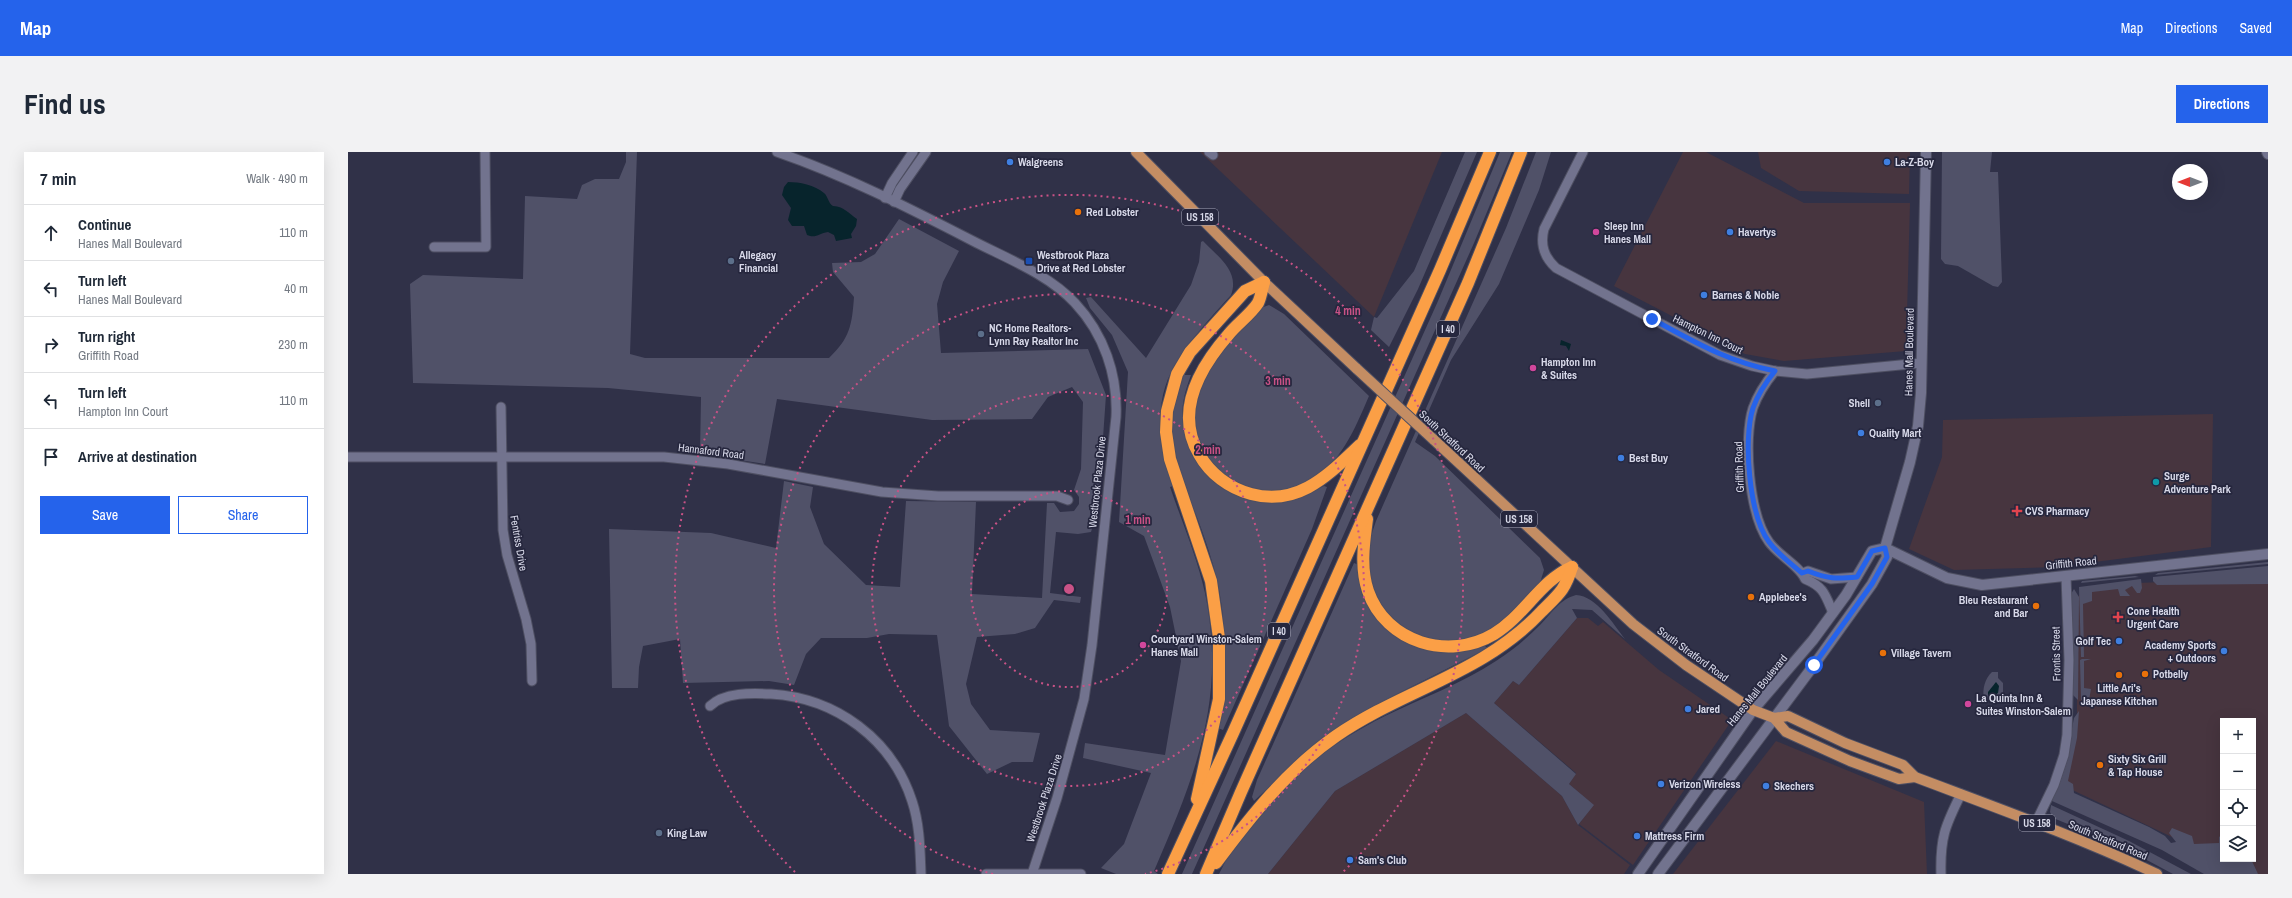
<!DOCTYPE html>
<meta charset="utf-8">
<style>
body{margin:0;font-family:"Archivo Narrow",sans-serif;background:#f2f2f3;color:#1f2937}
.controls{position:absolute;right:12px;bottom:12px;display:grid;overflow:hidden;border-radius:0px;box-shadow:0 4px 16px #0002}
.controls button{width:36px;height:36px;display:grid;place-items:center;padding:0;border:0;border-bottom:1px solid #e0e1e3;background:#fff;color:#1f2937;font:20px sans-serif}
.compass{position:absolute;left:1824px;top:12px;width:36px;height:36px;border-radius:50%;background:#fff;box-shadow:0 4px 16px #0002;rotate:270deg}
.stop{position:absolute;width:12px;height:12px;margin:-9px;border:3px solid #2563eb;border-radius:50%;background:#fff}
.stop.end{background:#2563eb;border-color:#fff;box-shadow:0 1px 4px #0008}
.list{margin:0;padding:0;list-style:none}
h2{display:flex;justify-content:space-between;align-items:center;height:52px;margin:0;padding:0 16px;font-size:17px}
h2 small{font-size:13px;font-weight:400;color:#747a83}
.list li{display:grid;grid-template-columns:26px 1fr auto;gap:12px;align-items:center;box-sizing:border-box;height:56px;padding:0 16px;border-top:1px solid #e0e1e3}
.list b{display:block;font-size:15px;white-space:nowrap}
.list p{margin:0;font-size:13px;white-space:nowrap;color:#747a83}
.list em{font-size:13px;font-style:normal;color:#747a83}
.actions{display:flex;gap:8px;padding:12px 16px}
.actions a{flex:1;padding:9px 0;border:1px solid #2563eb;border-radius:0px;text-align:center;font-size:14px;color:#2563eb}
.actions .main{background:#2563eb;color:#fff}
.icon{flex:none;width:22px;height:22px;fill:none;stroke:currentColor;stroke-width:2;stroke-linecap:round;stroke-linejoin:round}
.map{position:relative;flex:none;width:1920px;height:722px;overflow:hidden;border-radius:0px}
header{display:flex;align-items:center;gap:24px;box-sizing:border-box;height:56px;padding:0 20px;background:#2563eb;color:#fff}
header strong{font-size:19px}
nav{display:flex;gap:22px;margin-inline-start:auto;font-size:14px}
.intro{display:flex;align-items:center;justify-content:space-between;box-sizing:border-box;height:96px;padding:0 24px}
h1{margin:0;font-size:28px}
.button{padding:10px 18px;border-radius:0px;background:#2563eb;color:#fff;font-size:14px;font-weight:700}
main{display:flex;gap:24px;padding:0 24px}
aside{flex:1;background:#fff;border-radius:0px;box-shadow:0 4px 16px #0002}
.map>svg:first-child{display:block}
.commercial{fill:#47353f;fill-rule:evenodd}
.green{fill:#505168}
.water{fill:#07242c}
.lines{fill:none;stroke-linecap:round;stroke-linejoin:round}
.street-casing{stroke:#4e4f62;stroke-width:11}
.secondary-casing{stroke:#4e4f62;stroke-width:12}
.primary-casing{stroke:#4e4f62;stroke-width:12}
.highway-casing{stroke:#4e4f62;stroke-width:14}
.street{stroke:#72738e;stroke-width:9}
.secondary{stroke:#72738e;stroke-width:10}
.primary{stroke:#c48d63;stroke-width:10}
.highway{stroke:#fb9f46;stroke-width:12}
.primary-bridge-casing{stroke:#4e4f62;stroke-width:12;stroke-linecap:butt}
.primary-bridge{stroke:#c48d63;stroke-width:10}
.route{stroke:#2563eb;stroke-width:5}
.ring{fill:none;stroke:#c95286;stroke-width:2;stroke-dasharray:2 4}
.shop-dot{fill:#3f7fe0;stroke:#26273e;stroke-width:1.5}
.food-dot{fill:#e8710a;stroke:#26273e;stroke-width:1.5}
.hotel-dot{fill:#d1479c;stroke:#26273e;stroke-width:1.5}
.service-dot{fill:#5c6f8a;stroke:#26273e;stroke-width:1.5}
.transit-dot{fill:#1a4fb4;stroke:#26273e;stroke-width:1.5}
.culture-dot{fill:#0f9aa8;stroke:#26273e;stroke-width:1.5}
.health-dot{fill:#e0444e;stroke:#26273e;stroke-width:1.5}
.labels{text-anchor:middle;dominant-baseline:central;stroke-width:3.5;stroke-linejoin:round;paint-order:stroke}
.shield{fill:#26273e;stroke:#a3a4b6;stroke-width:1}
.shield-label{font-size:10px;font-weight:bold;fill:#d8d9e9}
.poi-label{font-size:11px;font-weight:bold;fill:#d8d9e9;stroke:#26273e;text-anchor:start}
.street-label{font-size:11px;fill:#d8d9e9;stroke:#26273e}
.centre{fill:#c95286;stroke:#26273e;stroke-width:2}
.ring-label{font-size:12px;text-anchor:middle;font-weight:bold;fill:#c95286;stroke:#26273e;stroke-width:3.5;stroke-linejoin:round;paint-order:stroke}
</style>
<header>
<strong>Map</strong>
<nav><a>Map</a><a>Directions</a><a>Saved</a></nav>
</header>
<div class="intro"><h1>Find us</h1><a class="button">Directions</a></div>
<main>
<aside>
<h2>7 min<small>Walk · 490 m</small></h2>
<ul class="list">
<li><svg class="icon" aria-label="ahead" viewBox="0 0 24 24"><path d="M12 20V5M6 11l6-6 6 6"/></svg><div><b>Continue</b><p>Hanes Mall Boulevard</p></div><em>110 m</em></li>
<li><svg class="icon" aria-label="left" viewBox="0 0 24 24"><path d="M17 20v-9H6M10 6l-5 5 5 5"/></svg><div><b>Turn left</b><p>Hanes Mall Boulevard</p></div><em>40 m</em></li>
<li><svg class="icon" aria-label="right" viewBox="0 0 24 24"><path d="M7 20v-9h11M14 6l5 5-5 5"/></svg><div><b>Turn right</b><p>Griffith Road</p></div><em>230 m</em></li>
<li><svg class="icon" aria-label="left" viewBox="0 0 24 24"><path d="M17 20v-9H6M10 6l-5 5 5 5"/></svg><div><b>Turn left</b><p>Hampton Inn Court</p></div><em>110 m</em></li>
<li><svg class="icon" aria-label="arrive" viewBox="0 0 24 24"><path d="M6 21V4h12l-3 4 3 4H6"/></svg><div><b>Arrive at destination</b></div></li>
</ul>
<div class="actions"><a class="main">Save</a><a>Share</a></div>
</aside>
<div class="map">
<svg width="1920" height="722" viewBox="0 0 1920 722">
<rect width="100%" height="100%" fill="#303148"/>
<g class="commercial">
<polygon points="852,0 1094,0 1026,165"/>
<polygon points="1335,0 1358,0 1456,51 1562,51 1558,199 1436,209 1397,202 1266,134"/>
<polygon points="1410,0 1562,0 1561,42 1451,39 1413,16"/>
<polygon points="1865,262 1863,395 1708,415 1606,418 1561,397 1594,305 1595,268"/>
<path d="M1920 426V722H1888L1841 693 1718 635 1729 573V447L1734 439 1789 431ZM1875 569H1905V707H1875Z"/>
<polygon points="1229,466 1240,466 1250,474 1255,470 1311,518 1384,568 1285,713 1231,672 1245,653 1221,632 1228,621 1146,551 1165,529 1171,533"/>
<polygon points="1118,561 1214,644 1230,673 1282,713 1276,722 920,722 987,639"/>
<polygon points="1428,589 1576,650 1579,722 1325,722"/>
</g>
<g class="green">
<path d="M278 0H289L282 202 297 206H481C502 186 504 173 506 145L485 120 484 111 513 110 527 102 551 67 611 99 595 130 589 152 593 201 740 197 758 243 750 357 743 380 730 382 708 380 702 441 733 445 732 451 706 448 687 476 667 482 629 485 618 532 623 552 642 578 692 581 685 610H664L639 622 601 574 589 483 541 482 519 486H473L458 502 446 533 421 529 335 531 332 487 295 494 291 515 290 536H264L261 377 363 381 428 396 436 329 465 335 462 355 476 392 518 433 552 435 558 349 628 350 624 442 694 446 699 351H706L712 360 726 359 731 352V345L726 338 733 317 735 250 724 235 700 245 684 267 584 268 429 247 417 312 352 302 353 245 260 236 65 231 62 132 75 123 175 127 177 44 229 47 234 33 247 27H271L278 10Z"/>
<polygon points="1117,0 1129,0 1070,137 1041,195 1023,178 1026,165 1029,166 1066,119"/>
<polygon points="1152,0 1164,0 1126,91 844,722 834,722 1090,149"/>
<polygon points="1188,0 1203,0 1191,38 1151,132 1103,208 1067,290 1087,304 1192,406 1196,418 1191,434 1159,466 1141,480 1119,488 1091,490 1058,479 1033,455 1021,427 1021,390 1028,369 1158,76"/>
<polygon points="1594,0 1644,0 1642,20 1650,20 1654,130 1650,135 1645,134 1610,114 1597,112 1593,107"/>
<path d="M855 89C870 105 892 119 883 143 821 212 795 238 825 334L822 335C834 370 849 405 857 441 879 547 847 624 806 719L810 722H768L753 716 776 692 803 621 735 606 737 591 817 603 833 509 822 455 796 384 771 370 780 220 764 183 742 156 738 146 743 145 798 206 843 133 851 110 853 90Z"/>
<path d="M921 153 936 162 1021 244C1006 279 993 311 959 332 954 335 945 336 939 337 887 349 840 304 846 251 850 217 888 182 910 157Z"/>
<path d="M836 219 837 223H843C820 283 846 299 884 339L963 340 976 334 979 335 964 377 875 578 870 576C878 527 880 477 869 428 865 411 859 393 853 376 840 339 815 295 824 254 827 242 832 231 836 219Z"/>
<polygon points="1920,410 1920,412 1807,423 1810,421"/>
<polygon points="1006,411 1011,413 1053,487 1136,492 1138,495 1142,495 1047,543 987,578 934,623 906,649 904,645 909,628"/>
<polygon points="1920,414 1920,432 1809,433 1805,429 1805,425"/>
<polygon points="1787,424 1791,425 1733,431 1734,429"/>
<polygon points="1793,427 1794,436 1792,441 1789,441 1784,434 1777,438 1782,444 1772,444 1770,437 1744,440 1744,449 1735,452 1736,505 1733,505 1731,435"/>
<polygon points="1726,437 1731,445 1730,548 1724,542 1723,442"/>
<path d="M1228 443C1249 444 1265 472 1277 487L1244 458 1224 457 1229 466 1171 533 1165 529 1146 551 1228 622 1221 632 1246 653 1230 673 1214 644 1118 561 987 639 920 722H871C905 652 968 598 1037 564 1074 546 1113 532 1148 509 1164 499 1179 486 1192 473 1203 462 1212 447 1228 443Z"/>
<polygon points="1734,507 1743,507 1736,509 1736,536 1743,537 1741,548 1733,548 1732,508"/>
<path d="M1644 520H1650V526L1655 531V541C1652 550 1643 550 1636 546 1634 538 1637 526 1644 520Z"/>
<polygon points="1731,559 1729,586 1720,629 1725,632 1726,641 1801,675 1817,684 1823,691 1828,690 1821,681 1824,676 1844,684 1846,692 1871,691 1871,685 1875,682 1875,707 1903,707 1910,722 1856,722 1814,698 1704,649 1717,612 1726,566"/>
<polygon points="1703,653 1781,689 1843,722 1825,722 1767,691 1705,666 1702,660"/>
</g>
<g class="water">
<path d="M440 30C451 30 467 33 476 41 480 44 480 51 485 54 497 55 500 61 509 67L508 74 503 82 504 86 488 89 486 83 480 80C471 81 468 87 459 83L456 74H444L440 68 443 56 434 43 436 35Z"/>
<polygon points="1213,188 1223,192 1221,199 1218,194 1212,193"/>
<polygon points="1648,530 1651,534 1650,541 1644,545 1640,544 1640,540"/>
</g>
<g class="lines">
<defs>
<g id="street">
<path d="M429 0C496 23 561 56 625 89 660 107 700 122 727 151 756 182 770 223 768 265L744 493 736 547 709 646 684 722"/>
<polyline points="861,0 865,3"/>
<path d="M1235 0 1196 77C1192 93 1196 105 1208 116L1372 203 1404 214 1427 219 1459 222 1573 211"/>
<polyline points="537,46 544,31 565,0"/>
<polyline points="546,50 552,37 578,0"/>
<polyline points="86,95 138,95 137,0"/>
<path d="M1427 219C1418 230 1410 242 1405 256 1395 287 1401 363 1421 390 1430 403 1452 414 1457 427 1476 435 1477 442 1485 461"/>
<polyline points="153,255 155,378 159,403 178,467 183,492 184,529"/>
<polyline points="0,305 316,305 380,312 534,340 590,344 709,344 720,348"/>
<polyline points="1455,421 1460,419 1483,427 1509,425"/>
<path d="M362 554C376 540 404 541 423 542 488 546 544 587 564 649 572 673 572 698 573 722"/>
<polyline points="1688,670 1706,633 1716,603 1719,583 1721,508 1718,424"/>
<polyline points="638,722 733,722"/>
<path d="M1593 722C1592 686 1597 674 1613 642"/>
</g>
<g id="secondary">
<polyline points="1919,0 1920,2"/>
<polyline points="1537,396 1599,426 1634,433 1920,402"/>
<polyline points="1290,722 1405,558 1465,488 1498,443 1524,399 1537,396"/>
<polyline points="1310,722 1466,513 1524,432 1539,405 1537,396 1562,310 1570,274 1573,241 1578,0"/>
</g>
<g id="primary">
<polyline points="788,0 916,130 1009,217"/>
<polyline points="1085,287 1285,472 1338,513 1405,558 1426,566 1438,580 1502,609 1551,627 1567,625"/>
<path d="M1426 566 1440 564 1497 591 1555 613 1567 625C1649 656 1730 685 1809 722"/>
</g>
<g id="highway">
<path d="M916 130C914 137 913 145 910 151 903 162 889 172 881 182 852 215 826 259 851 302 862 322 881 336 903 342 951 355 981 322 1012 293"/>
<path d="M1019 367C1016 390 1012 416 1020 439 1038 491 1101 509 1146 482 1176 464 1192 429 1224 415"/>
<polyline points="849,647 871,547 871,486 863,429 822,307 818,280 819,259 829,222 842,200 897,139 916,130"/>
<path d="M868 711C903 664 939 618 988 584 1056 537 1135 522 1194 459 1211 442 1217 438 1224 415"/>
<polyline points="820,722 885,581 1092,118 1142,0"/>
<polyline points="858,722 893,640 1120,131 1173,0"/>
</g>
</defs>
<use href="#street" class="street-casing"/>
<use href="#secondary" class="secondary-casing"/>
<use href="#primary" class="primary-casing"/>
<use href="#highway" class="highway-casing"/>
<use href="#street" class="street"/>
<use href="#secondary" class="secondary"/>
<use href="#primary" class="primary"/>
<use href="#highway" class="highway"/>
<defs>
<polyline id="primary-bridge" points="1009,217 1085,287"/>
</defs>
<use href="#primary-bridge" class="primary-bridge-casing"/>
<use href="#primary-bridge" class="primary-bridge"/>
</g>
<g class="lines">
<path class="route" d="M1304 167C1347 190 1378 209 1427 219 1418 230 1410 242 1405 256 1395 287 1401 363 1421 390 1430 402 1443 412 1454 421L1460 419C1480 427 1488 427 1509 425L1524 399 1537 396 1539 405 1524 432 1466 513"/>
</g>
<g class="ring">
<circle cx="721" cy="437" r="98"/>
<circle cx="721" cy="437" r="197"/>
<path d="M645 722A295 295 0 1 1 797 722"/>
<path d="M447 720A394 394 0 1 1 995 720"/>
</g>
<g class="shop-dot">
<circle cx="662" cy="10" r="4"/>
<circle cx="1539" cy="10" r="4"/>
<circle cx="1382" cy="80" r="4"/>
<circle cx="1356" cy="143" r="4"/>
<circle cx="1513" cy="281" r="4"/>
<circle cx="1273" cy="306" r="4"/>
<circle cx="1771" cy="489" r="4"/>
<circle cx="1876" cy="499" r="4"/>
<circle cx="1340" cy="557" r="4"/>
<circle cx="1313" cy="632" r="4"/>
<circle cx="1418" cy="634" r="4"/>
<circle cx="1289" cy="684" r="4"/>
<circle cx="1002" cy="708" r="4"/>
</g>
<g class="food-dot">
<circle cx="730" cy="60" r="4"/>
<circle cx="1403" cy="445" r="4"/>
<circle cx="1688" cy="454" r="4"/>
<circle cx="1535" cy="501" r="4"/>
<circle cx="1797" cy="522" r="4"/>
<circle cx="1771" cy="523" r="4"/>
<circle cx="1752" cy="613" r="4"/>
</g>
<g class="hotel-dot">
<circle cx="1248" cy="80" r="4"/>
<circle cx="1185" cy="216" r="4"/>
<circle cx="795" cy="493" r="4"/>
<circle cx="1620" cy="552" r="4"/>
</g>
<g class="service-dot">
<circle cx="383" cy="109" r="4"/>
<circle cx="633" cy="182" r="4"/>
<circle cx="1530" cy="251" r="4"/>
<circle cx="311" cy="681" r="4"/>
</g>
<rect class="transit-dot" x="677" y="105" width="8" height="8" rx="2"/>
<circle class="culture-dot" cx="1808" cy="330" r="4"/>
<g class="health-dot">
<path d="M1667 353h4v4h4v4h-4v4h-4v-4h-4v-4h4z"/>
<path d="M1768 459h4v4h4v4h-4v4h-4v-4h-4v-4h4z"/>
</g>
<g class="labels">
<g class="shield">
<rect x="834" y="57" width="36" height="16" rx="3"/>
<rect x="1089" y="169" width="22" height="16" rx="3"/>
<rect x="1153" y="359" width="36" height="16" rx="3"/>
<rect x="920" y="471" width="22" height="16" rx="3"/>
<rect x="1671" y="663" width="36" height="16" rx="3"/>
</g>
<g class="shield-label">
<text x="852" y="65">US 158</text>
<text x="1100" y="177">I 40</text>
<text x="1171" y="367">US 158</text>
<text x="931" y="479">I 40</text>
<text x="1689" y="671">US 158</text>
</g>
<g class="poi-label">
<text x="670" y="10">Walgreens</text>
<text x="1547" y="10">La-Z-Boy</text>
<text x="738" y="60">Red Lobster</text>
<text x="1256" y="74">Sleep Inn<tspan x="1256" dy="13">Hanes Mall</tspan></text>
<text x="1390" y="80">Havertys</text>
<text x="391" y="103">Allegacy<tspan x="391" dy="13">Financial</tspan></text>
<text x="689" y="103">Westbrook Plaza<tspan x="689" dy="13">Drive at Red Lobster</tspan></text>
<text x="1364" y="143">Barnes &amp; Noble</text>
<text x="641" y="176">NC Home Realtors-<tspan x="641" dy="13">Lynn Ray Realtor Inc</tspan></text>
<text x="1193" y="210">Hampton Inn<tspan x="1193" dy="13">&amp; Suites</tspan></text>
<text x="1522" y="251" text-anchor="end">Shell</text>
<text x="1521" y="281">Quality Mart</text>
<text x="1281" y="306">Best Buy</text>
<text x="1816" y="324">Surge<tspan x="1816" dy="13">Adventure Park</tspan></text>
<text x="1677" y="359">CVS Pharmacy</text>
<text x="1411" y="445">Applebee's</text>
<text x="1680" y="448" text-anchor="end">Bleu Restaurant<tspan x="1680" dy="13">and Bar</tspan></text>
<text x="1779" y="459">Cone Health<tspan x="1779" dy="13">Urgent Care</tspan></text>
<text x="803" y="487">Courtyard Winston-Salem<tspan x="803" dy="13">Hanes Mall</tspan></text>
<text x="1763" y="489" text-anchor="end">Golf Tec</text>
<text x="1868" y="493" text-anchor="end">Academy Sports<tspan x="1868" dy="13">+ Outdoors</tspan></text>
<text x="1543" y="501">Village Tavern</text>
<text x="1805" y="522">Potbelly</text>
<text x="1771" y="536" text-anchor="middle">Little Ari's<tspan x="1771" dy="13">Japanese Kitchen</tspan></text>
<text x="1628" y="546">La Quinta Inn &amp;<tspan x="1628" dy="13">Suites Winston-Salem</tspan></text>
<text x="1348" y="557">Jared</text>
<text x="1760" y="607">Sixty Six Grill<tspan x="1760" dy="13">&amp; Tap House</tspan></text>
<text x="1321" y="632">Verizon Wireless</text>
<text x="1426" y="634">Skechers</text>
<text x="319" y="681">King Law</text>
<text x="1297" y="684">Mattress Firm</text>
<text x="1010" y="708">Sam's Club</text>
</g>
<g class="street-label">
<text transform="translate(1360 182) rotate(26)">Hampton Inn Court</text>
<text transform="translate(1561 200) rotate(-89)">Hanes Mall Boulevard</text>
<text transform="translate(1104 289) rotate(43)">South Stratford Road</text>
<text transform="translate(363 299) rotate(7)">Hannaford Road</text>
<text transform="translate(1391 315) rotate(-92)">Griffith Road</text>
<text transform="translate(749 330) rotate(-84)">Westbrook Plaza Drive</text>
<text transform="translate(171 391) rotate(80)">Fentriss Drive</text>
<text transform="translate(1723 411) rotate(-6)">Griffith Road</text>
<text transform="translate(1345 502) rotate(36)">South Stratford Road</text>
<text transform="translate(1708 502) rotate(-91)">Frontis Street</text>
<text transform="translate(1409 538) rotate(-51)">Hanes Mall Boulevard</text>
<text transform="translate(696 646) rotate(-72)">Westbrook Plaza Drive</text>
<text transform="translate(1760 688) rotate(23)">South Stratford Road</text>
</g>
</g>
<circle cx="721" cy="437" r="6" class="centre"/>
<g class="ring-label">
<text x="1000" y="163">4 min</text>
<text x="930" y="233">3 min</text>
<text x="860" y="302">2 min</text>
<text x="790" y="372">1 min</text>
</g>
</svg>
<div class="controls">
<button>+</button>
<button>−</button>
<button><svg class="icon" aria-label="locate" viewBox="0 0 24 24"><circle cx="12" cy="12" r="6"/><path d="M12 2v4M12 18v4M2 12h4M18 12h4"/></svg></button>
<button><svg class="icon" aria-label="layers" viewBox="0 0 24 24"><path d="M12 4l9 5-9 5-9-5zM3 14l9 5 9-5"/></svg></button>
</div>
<svg class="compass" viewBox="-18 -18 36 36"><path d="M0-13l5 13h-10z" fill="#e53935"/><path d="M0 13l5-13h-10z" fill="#747a83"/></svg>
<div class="stop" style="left:1466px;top:513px"></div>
<div class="stop end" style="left:1304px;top:167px"></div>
</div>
</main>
